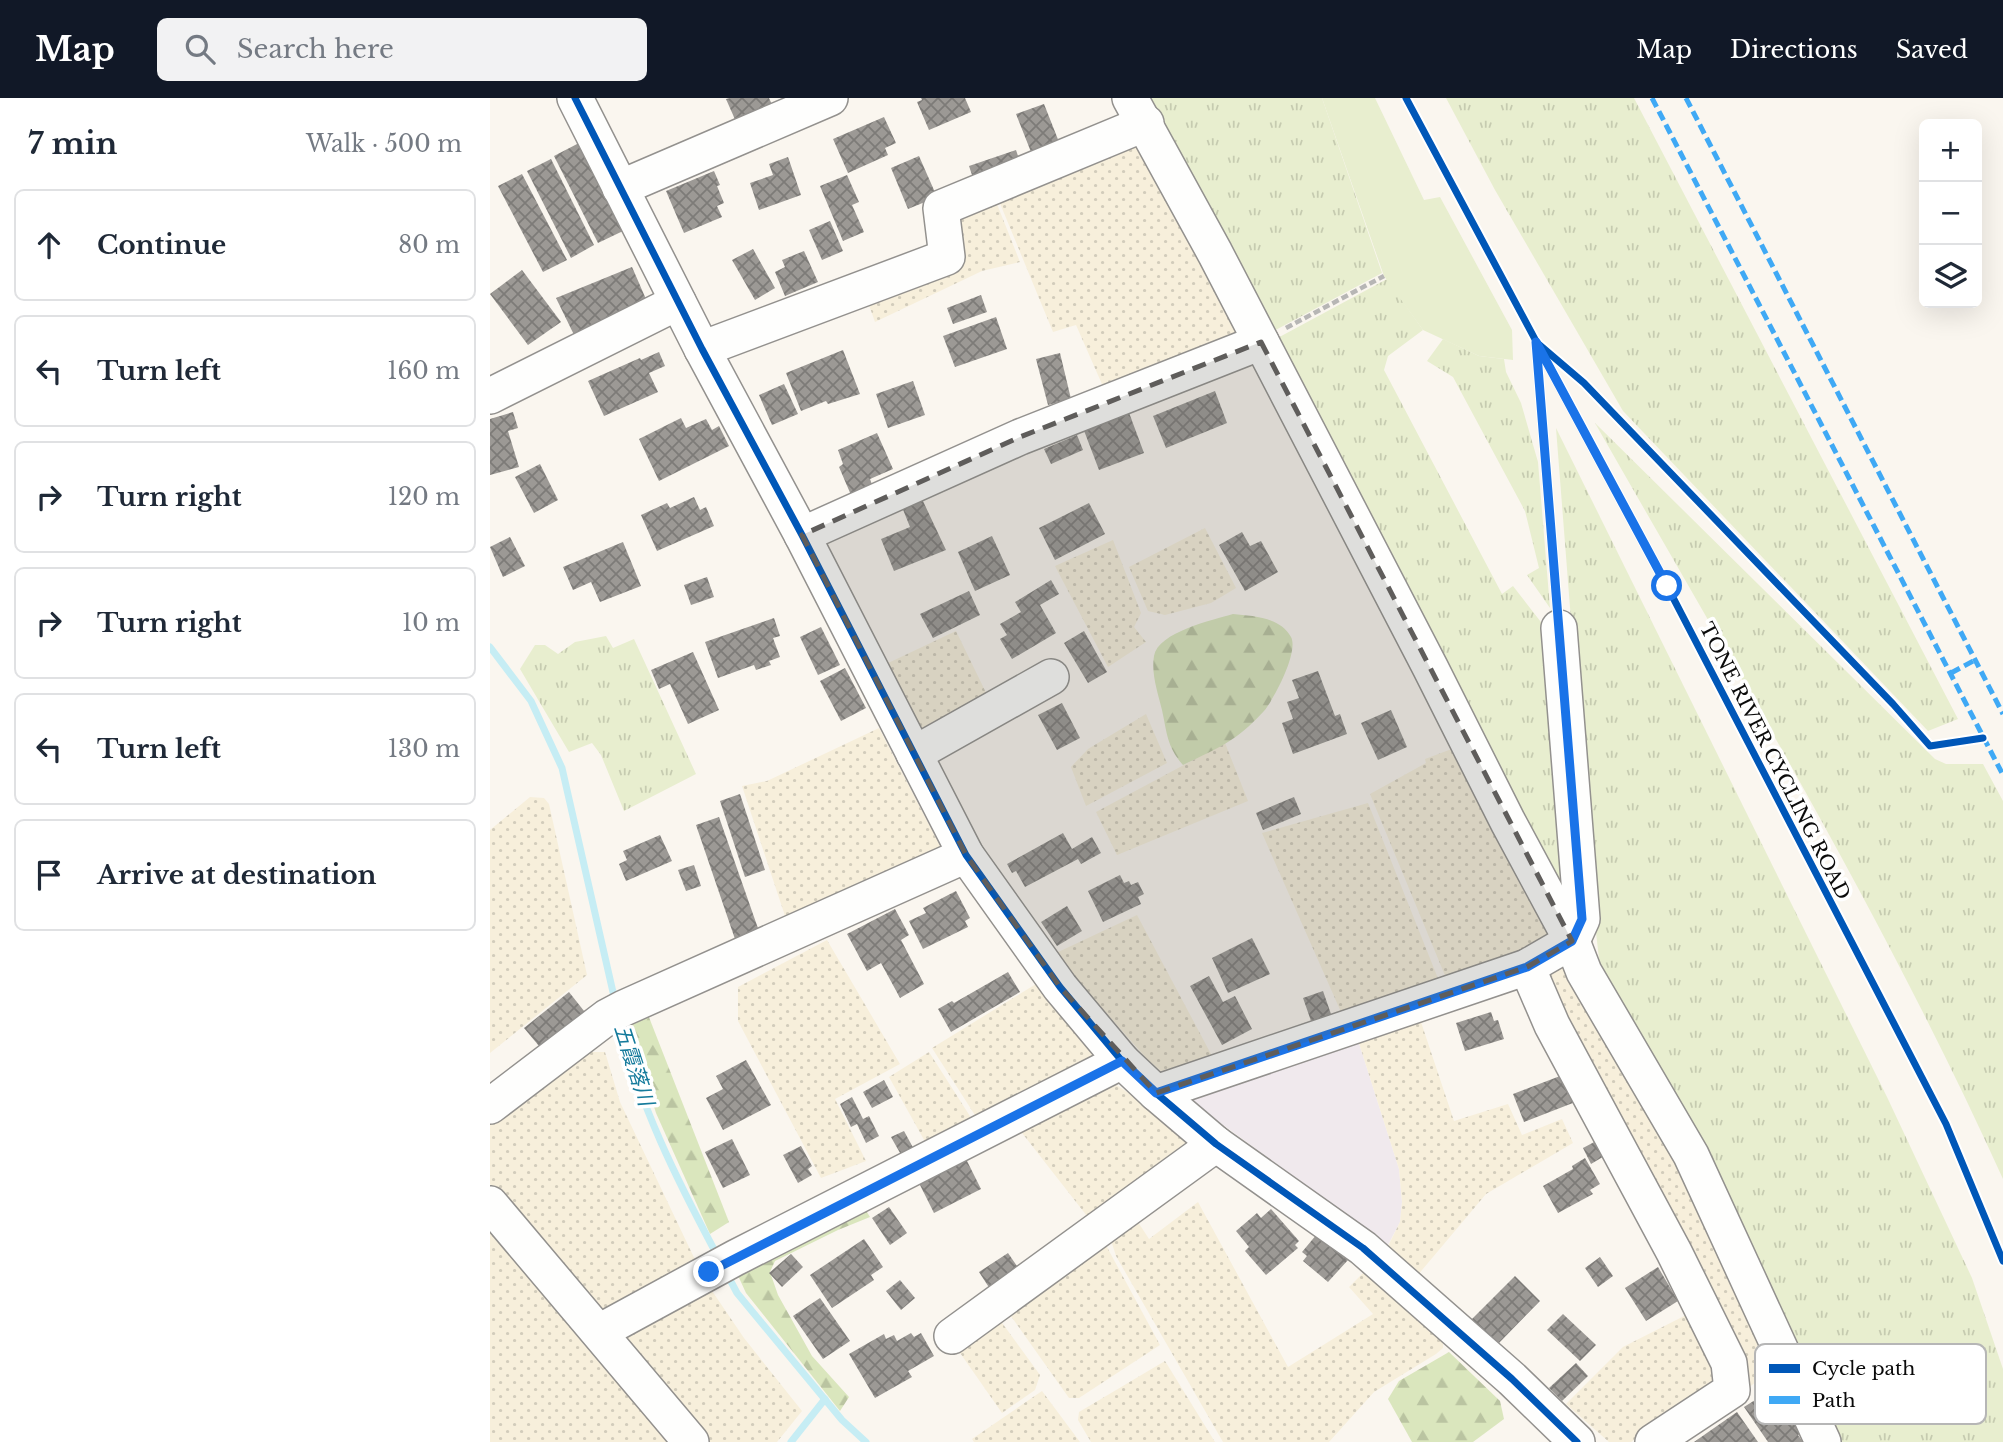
<!DOCTYPE html>
<meta charset="utf-8">
<style>
body{margin:0;font-family:"Libre Baskerville","Noto Sans JP",serif;background:#f2f2f3;color:#1f2937}
.controls{position:absolute;right:21px;top:21px;display:grid;overflow:hidden;border-radius:10px;box-shadow:0 7px 28px #0002}
.controls button{width:63px;height:63px;display:grid;place-items:center;padding:0;border:0;border-bottom:2px solid #e0e1e3;background:#fff;color:#1f2937;font:35px sans-serif}
.stop{position:absolute;width:21px;height:21px;margin:-16px;border:5px solid #1a73e8;border-radius:50%;background:#fff}
.stop.end{background:#1a73e8;border-color:#fff;box-shadow:0 2px 7px #0008}
.list{margin:0;padding:0;list-style:none}
h2{display:flex;justify-content:space-between;align-items:center;height:91px;margin:0;padding:0 28px;font-size:30px}
h2 small{font-size:23px;font-weight:400;color:#747a83}
.list li{display:grid;grid-template-columns:46px 1fr auto;gap:21px;align-items:center;box-sizing:border-box;height:112px;margin:0 14px 14px;padding:0 14px;border:2px solid #e0e1e3;border-radius:10px}
.list b{display:block;font-size:26px;white-space:nowrap}
.list em{font-size:23px;font-style:normal;color:#747a83}
.icon{flex:none;width:38px;height:38px;fill:none;stroke:currentColor;stroke-width:2;stroke-linecap:round;stroke-linejoin:round}
.map{position:relative;flex:none;width:1513px;height:1344px;overflow:hidden}
header{display:flex;align-items:center;gap:42px;box-sizing:border-box;height:98px;padding:0 35px;background:#111827;color:#fff}
header strong{font-size:33px}
nav{display:flex;gap:38px;margin-inline-start:auto;font-size:24px}
.search{width:490px;height:63px;background:#f2f2f3;display:flex;align-items:center;gap:18px;box-sizing:border-box;padding:0 24px;border-radius:10px;color:#747a83;font-size:26px}
main{display:flex}
aside{flex:1;background:#fff}
.map>svg:first-child{display:block}
.industrial{fill:#f0e9ed}
.farmland{fill:url(#farmland-dots)}
.grass{fill:url(#grass-tufts)}
.forest{fill:url(#forest-firs)}
.park{fill:#e8eecf}
.lines{fill:none;stroke-linecap:round;stroke-linejoin:round}
.stream{stroke:#c6edf4;stroke-width:7}
.building{fill:url(#building-cross-hatch)}
.minor-casing{stroke:#93918e;stroke-width:38}
.path{stroke:#b7b6b5;stroke-width:4.5;stroke-dasharray:7 3.5;stroke-linecap:butt}
.minor{stroke:#fefefd;stroke-width:35}
.quiet{stroke:#3fa9f5;stroke-width:5;stroke-dasharray:10 5;stroke-linecap:butt}
.cycleway-casing{stroke:#fff;stroke-width:11}
.cycleway{stroke:#0057b8;stroke-width:7}
.route{stroke:#1a73e8;stroke-width:9}
.marked{fill:#5f5d5b;fill-opacity:0.2;stroke:#5f5d5b;stroke-width:5;stroke-dasharray:14 9;stroke-linejoin:round}
.labels{text-anchor:middle;dominant-baseline:central;stroke-width:7;stroke-linejoin:round;paint-order:stroke}
.street-label{font-size:19px;fill:#0b0b0b;stroke:#fff}
.water-label{font-size:21px;font-style:italic;fill:#157b9c;stroke:#fff}
.key{fill:#fff;stroke:#b6b6b6;stroke-width:2}
.key-label{font-size:19px;fill:#0b0b0b}
</style>
<header>
<strong>Map</strong>
<div class="search"><svg class="icon" aria-label="search" viewBox="0 0 24 24"><circle cx="10" cy="10" r="6"/><path d="M15 15l6 6"/></svg>Search here</div>
<nav><a>Map</a><a>Directions</a><a>Saved</a></nav>
</header>
<main>
<aside>
<h2>7 min<small>Walk · 500 m</small></h2>
<ul class="list">
<li><svg class="icon" aria-label="ahead" viewBox="0 0 24 24"><path d="M12 20V5M6 11l6-6 6 6"/></svg><div><b>Continue</b></div><em>80 m</em></li>
<li><svg class="icon" aria-label="left" viewBox="0 0 24 24"><path d="M17 20v-9H6M10 6l-5 5 5 5"/></svg><div><b>Turn left</b></div><em>160 m</em></li>
<li><svg class="icon" aria-label="right" viewBox="0 0 24 24"><path d="M7 20v-9h11M14 6l5 5-5 5"/></svg><div><b>Turn right</b></div><em>120 m</em></li>
<li><svg class="icon" aria-label="right" viewBox="0 0 24 24"><path d="M7 20v-9h11M14 6l5 5-5 5"/></svg><div><b>Turn right</b></div><em>10 m</em></li>
<li><svg class="icon" aria-label="left" viewBox="0 0 24 24"><path d="M17 20v-9H6M10 6l-5 5 5 5"/></svg><div><b>Turn left</b></div><em>130 m</em></li>
<li><svg class="icon" aria-label="arrive" viewBox="0 0 24 24"><path d="M6 21V4h12l-3 4 3 4H6"/></svg><div><b>Arrive at destination</b></div></li>
</ul>
</aside>
<div class="map">
<svg width="1513" height="1344" viewBox="0 0 1513 1344">
<defs>
<pattern id="farmland-dots" width="8" height="8" patternUnits="userSpaceOnUse" patternTransform="scale(1.75)"><rect width="8" height="8" fill="#f7efdb"/><path d="M2 2h.1M6 6h.1" fill="none" stroke="#d2ccbb" stroke-width="1.8" stroke-linecap="round"/></pattern>
<pattern id="grass-tufts" width="24" height="20" patternUnits="userSpaceOnUse" patternTransform="scale(1.75)"><rect width="24" height="20" fill="#e8eecf"/><path d="M3 7l-1-3M5 7V3M7 7l1-3M15 17l-1-3M17 17v-4M19 17l1-3" fill="none" stroke="#c6cbb0"/></pattern>
<pattern id="forest-firs" width="22" height="20" patternUnits="userSpaceOnUse" patternTransform="scale(1.75)"><rect width="22" height="20" fill="#dae6bd"/><path d="M5 1l3.5 6h-7zM16 11l3.5 6h-7z" fill="#bac4a1"/></pattern>
<pattern id="building-cross-hatch" width="8" height="8" patternUnits="userSpaceOnUse" patternTransform="scale(1.75)"><rect width="8" height="8" fill="#9c9995"/><path d="M0 0l8 8M0 8l8-8" fill="none" stroke="#7d7b78"/></pattern>
</defs>
<rect width="100%" height="100%" fill="#faf6ef"/>
<polygon class="industrial" points="867,939 909,1071 912,1104 910,1124 898,1147 703,1005 701,992"/>
<g class="farmland">
<polygon points="645,39 755,238 615,293 586,227 563,234 509,103"/>
<polygon points="505,101 530,164 492,173 385,224 375,196 469,167 461,126"/>
<polygon points="715,430 746,490 721,505 675,517 658,513 639,469"/>
<polygon points="623,442 651,515 644,529 656,544 618,569 565,468"/>
<polygon points="466,533 502,607 435,643 396,566"/>
<polygon points="656,616 677,665 596,708 581,669 598,651"/>
<polygon points="389,630 450,748 449,758 298,827 252,688 277,683"/>
<polygon points="735,645 758,703 627,757 606,714"/>
<polygon points="967,649 1062,838 1058,847 956,880 880,696 936,665 935,661"/>
<polygon points="40,699 54,700 59,706 97,877 0,955 0,732"/>
<polygon points="878,705 949,883 851,914 772,735"/>
<polygon points="647,817 722,958 671,973 657,961 564,856"/>
<polygon points="337,842 410,966 345,1001 376,1063 331,1080 248,923 248,889"/>
<polygon points="1073,869 1083,874 1191,1056 1284,1270 1253,1294 1048,881"/>
<polygon points="546,886 601,954 604,965 490,1025 442,950"/>
<polygon points="929,918 964,1023 1018,1006 1032,1037 1072,1021 1083,1045 996,1096 927,1178 896,1152 910,1124 912,1104 909,1071 867,939"/>
<polygon points="102,954 115,954 130,1004 208,1168 125,1214 99,1206 0,1086 0,1020 85,958"/>
<polygon points="439,954 485,1026 438,1049 399,979"/>
<polygon points="616,980 661,1010 699,1044 699,1048 604,1127 525,1026"/>
<polygon points="708,1104 798,1269 883,1216 859,1189 874,1174 953,1244 953,1250 946,1256 884,1294 839,1344 733,1344 626,1158 619,1136 648,1124 659,1141"/>
<polygon points="0,1130 178,1344 0,1344"/>
<polygon points="611,1138 670,1247 589,1300 579,1300 518,1214"/>
<polygon points="218,1187 254,1240 312,1313 287,1344 217,1344 137,1243 137,1236"/>
<polygon points="1200,1215 1226,1271 1227,1286 1221,1290 1141,1344 1119,1344 1076,1306 1133,1249"/>
<polygon points="510,1222 550,1277 545,1292 512,1315 468,1252"/>
<polygon points="675,1263 725,1344 601,1344 588,1322 589,1314"/>
<polygon points="552,1293 590,1344 484,1344 482,1341"/>
</g>
<g class="grass">
<polygon points="653,0 832,0 892,175 778,236"/>
<polygon points="956,0 1144,0 1468,621 1438,633 1133,313 1005,92"/>
<polygon points="897,181 933,232 898,258 894,272 1012,496 1023,488 1054,528 1084,818 782,243"/>
<polygon points="953,241 989,258 1014,261 1016,274 1031,305 1048,364 1060,510 1037,477 1049,470 1035,413 963,279 937,263"/>
<path d="M1105 325 1445 661 1456 666H1493L1513 703V1081C1395 820 1247 574 1105 325Z"/>
<polygon points="1066,330 1397,999 1482,1180 1513,1271 1513,1344 1345,1344 1111,878 1104,817"/>
<polygon points="116,538 123,550 144,541 206,676 134,713 111,657 102,645 79,654 30,571 45,547 55,547 68,556 85,544"/>
</g>
<g class="forest">
<path d="M743 516C763 518 790 519 801 539 809 554 784 601 774 613 765 623 752 635 741 642 726 652 709 659 693 667 677 649 677 635 672 612 668 595 661 576 664 558 668 534 723 522 743 516Z"/>
<polygon points="155,909 239,1124 220,1136 166,1015 135,918"/>
<polygon points="372,1106 380,1119 348,1132 285,1163 280,1174 288,1197 322,1258 359,1299 350,1313 256,1195 245,1171"/>
<polygon points="959,1254 1010,1303 1014,1321 983,1344 922,1344 898,1301 909,1283"/>
</g>
<polygon class="park" points="832,0 885,0 934,102 950,99 1022,232 1023,262 989,258 933,232 894,178"/>
<g class="lines">
<g class="stream">
<polyline points="0,549 41,603 72,670 125,903"/>
<path d="M129 922C148 1005 188 1084 228 1159"/>
<polyline points="237,1176 247,1195 352,1322 376,1344"/>
<polyline points="301,1344 335,1301"/>
</g>
</g>
<g class="building">
<polygon points="240,0 279,0 284,11 247,26 236,1"/>
<polygon points="431,0 475,0 481,14 439,32 427,4 432,2"/>
<polygon points="554,6 571,49 543,59 526,16"/>
<polygon points="394,19 406,45 395,50 398,57 358,75 343,41"/>
<polygon points="89,45 133,133 108,145 64,58"/>
<polygon points="526,52 531,67 484,83 479,68"/>
<polygon points="429,58 447,99 418,111 401,70"/>
<polygon points="298,59 311,97 269,112 260,85 283,77 279,66"/>
<polygon points="61,61 104,147 81,160 37,73"/>
<polygon points="224,73 230,87 227,88 234,105 227,108 232,119 194,135 176,93"/>
<polygon points="32,76 77,162 53,174 8,88"/>
<polygon points="357,77 369,104 362,107 374,134 353,143 330,88"/>
<polygon points="340,123 353,153 332,162 319,132"/>
<polygon points="263,151 285,190 265,202 242,162"/>
<polygon points="314,153 328,184 295,198 285,174 295,169 292,162"/>
<polygon points="142,169 159,208 87,243 66,200"/>
<polygon points="32,172 71,224 38,247 0,196"/>
<polygon points="491,197 497,214 463,226 457,210"/>
<polygon points="506,219 517,251 465,269 453,238"/>
<polygon points="353,252 370,296 338,306 336,303 311,313 296,275"/>
<polygon points="169,254 175,268 159,275 168,294 114,318 98,283 150,260 151,262"/>
<polygon points="570,255 581,301 558,307 546,261"/>
<polygon points="423,283 435,317 398,330 386,296"/>
<polygon points="294,286 308,316 282,327 269,297"/>
<polygon points="725,293 737,325 676,350 663,318"/>
<polygon points="638,312 654,355 609,372 593,330"/>
<polygon points="23,314 28,330 18,333 29,369 0,377 0,321"/>
<polygon points="191,320 196,330 216,321 222,332 229,328 239,348 169,383 149,341"/>
<polygon points="387,335 403,371 380,381 385,395 364,404 349,369 353,366 348,352"/>
<polygon points="587,337 593,352 561,366 554,351"/>
<polygon points="50,366 68,402 44,415 25,379"/>
<polygon points="204,399 210,412 216,409 224,428 167,453 151,417 177,405 180,410"/>
<polygon points="432,401 456,452 404,473 391,441 420,429 412,409"/>
<polygon points="599,405 615,436 565,462 549,430"/>
<polygon points="752,434 760,448 771,443 788,474 755,493 729,447"/>
<polygon points="502,438 520,477 485,493 468,454"/>
<polygon points="20,439 35,468 13,479 0,449"/>
<polygon points="133,444 151,488 110,504 101,484 83,492 73,469"/>
<polygon points="217,479 224,499 201,507 194,487"/>
<polygon points="561,482 569,496 550,507 566,535 522,561 510,541 517,537 510,526 531,514 525,504"/>
<polygon points="479,493 490,517 443,540 430,516"/>
<polygon points="284,520 290,538 283,540 290,559 279,563 281,567 266,572 264,567 228,580 215,544"/>
<polygon points="331,529 350,567 328,577 310,539"/>
<polygon points="594,533 617,574 598,585 574,545"/>
<polygon points="203,554 229,612 198,626 180,586 169,591 161,572"/>
<polygon points="355,570 376,610 351,623 330,583"/>
<polygon points="828,573 845,618 850,616 857,636 803,656 792,625 803,621 797,604 809,600 802,582"/>
<polygon points="572,605 590,640 567,652 548,617"/>
<polygon points="901,612 917,649 888,662 871,625"/>
<polygon points="250,696 275,772 255,779 230,703"/>
<polygon points="804,699 811,716 773,732 766,715"/>
<polygon points="229,719 270,836 246,844 206,727"/>
<polygon points="573,735 582,751 602,739 611,755 591,766 588,761 535,789 526,773 522,775 517,766"/>
<polygon points="170,737 182,763 136,783 129,766 137,762 133,753"/>
<polygon points="204,767 211,788 196,793 188,772"/>
<polygon points="630,777 634,785 639,783 641,787 648,784 654,796 648,799 651,806 613,824 598,793"/>
<polygon points="466,793 480,820 475,823 478,829 433,851 419,823 436,815 433,810"/>
<polygon points="577,808 592,833 567,848 551,824"/>
<polygon points="405,811 419,837 411,842 434,886 410,900 391,865 377,873 357,836"/>
<polygon points="762,840 780,876 738,895 722,860"/>
<polygon points="518,874 530,894 461,934 448,911 462,903 464,905"/>
<polygon points="719,878 733,904 745,898 762,931 732,947 700,888"/>
<polygon points="833,893 841,916 821,923 813,900"/>
<polygon points="79,894 98,918 54,954 34,930"/>
<polygon points="1001,914 1004,923 1008,922 1014,941 975,953 966,925"/>
<polygon points="256,962 281,1007 233,1032 216,1000 233,991 226,978"/>
<polygon points="1078,975 1088,1003 1034,1024 1023,996"/>
<polygon points="394,982 403,999 382,1010 373,994"/>
<polygon points="362,999 373,1021 379,1018 389,1038 376,1045 367,1026 361,1029 350,1006"/>
<polygon points="414,1033 426,1055 414,1062 401,1039"/>
<polygon points="242,1041 260,1077 233,1090 215,1054"/>
<polygon points="1108,1042 1116,1057 1101,1066 1093,1050"/>
<polygon points="311,1048 322,1068 318,1071 322,1077 308,1085 293,1057"/>
<polygon points="474,1057 491,1091 444,1115 427,1081"/>
<polygon points="1095,1060 1110,1086 1100,1092 1103,1096 1068,1115 1053,1088 1083,1071 1082,1068"/>
<polygon points="399,1109 417,1135 400,1147 382,1120"/>
<polygon points="781,1111 809,1143 805,1147 808,1150 776,1177 755,1153 759,1149 746,1133 767,1115 771,1120"/>
<polygon points="827,1136 858,1162 838,1184 813,1163 817,1158 812,1154"/>
<polygon points="374,1141 393,1169 381,1177 384,1182 342,1210 320,1177"/>
<polygon points="518,1155 529,1171 500,1191 489,1174"/>
<polygon points="301,1156 313,1169 292,1189 279,1175"/>
<polygon points="1110,1159 1123,1178 1108,1189 1095,1170"/>
<polygon points="1168,1169 1188,1203 1156,1223 1135,1190"/>
<polygon points="1025,1178 1050,1203 1007,1247 981,1222"/>
<polygon points="410,1182 425,1200 411,1212 396,1193"/>
<polygon points="330,1200 360,1243 333,1261 303,1218"/>
<polygon points="1073,1216 1106,1247 1090,1263 1057,1232"/>
<polygon points="421,1235 424,1239 431,1235 444,1258 418,1273 422,1279 385,1300 359,1256 394,1236 396,1241 404,1237 407,1243"/>
<polygon points="1086,1265 1098,1278 1072,1303 1059,1290"/>
<polygon points="1284,1290 1313,1334 1308,1337 1313,1344 1278,1344 1254,1309"/>
<polygon points="1247,1314 1268,1344 1204,1344"/>
</g>
<g class="lines">
<defs>
<g id="minor">
<polyline points="85,0 212,251 312,437 476,757 570,889 632,963 666,995 726,1046 873,1150 1022,1281 1087,1344"/>
<polyline points="640,0 725,155 940,569 1018,724 1082,843 1094,874 1201,1057 1333,1344"/>
<polyline points="130,90 340,0"/>
<polyline points="212,251 457,159 451,110 656,25"/>
<polyline points="0,298 188,204"/>
<polyline points="312,437 530,339 771,244"/>
<polyline points="424,656 561,579"/>
<polyline points="1037,869 1062,927 1184,1154 1239,1265 1242,1292 1163,1344"/>
<polyline points="666,995 1037,869 1082,843 1092,821 1069,530"/>
<polyline points="0,1008 117,919 134,910 476,757"/>
<polyline points="0,1106 201,1344"/>
<polyline points="109,1234 245,1160 632,963"/>
<polyline points="462,1238 726,1046"/>
</g>
</defs>
<use href="#minor" class="minor-casing"/>
<polyline class="path" points="796,230 894,178"/>
<use href="#minor" class="minor"/>
<g class="quiet">
<polyline points="1162,0 1513,677"/>
<polyline points="1196,0 1513,616"/>
<polyline points="1461,575 1485,562"/>
</g>
<defs>
<g id="cycleway">
<polyline points="85,0 212,251 312,437 476,757 570,889 632,963 666,995 726,1046 873,1150 1022,1281 1087,1344"/>
<polyline points="916,0 1177,488 1456,1026 1513,1163"/>
<polyline points="1069,530 1046,244 1094,285 1403,606 1440,648 1493,640"/>
</g>
</defs>
<use href="#cycleway" class="cycleway-casing"/>
<use href="#cycleway" class="cycleway"/>
</g>
<g class="lines">
<polyline class="route" points="219,1174 632,963 666,995 1037,869 1082,843 1092,821 1046,244 1177,488"/>
</g>
<path class="marked" d="M771 244 1082 843 1037 869 666 995 570 889 476 757 312 437 530 339Z"/>
<g class="labels">
<g class="street-label">
<text transform="translate(1285 663) rotate(63)">TONE RIVER CYCLING ROAD</text>
</g>
<g class="water-label">
<text transform="translate(144 967) rotate(72)">五霞落川</text>
</g>
</g>
<rect x="1265" y="1246" width="231" height="80" rx="10" class="key"/>
<rect x="1279" y="1266" width="31" height="9" fill="#0057b8"/>
<rect x="1279" y="1298" width="31" height="8" fill="#3fa9f5"/>
<g class="key-label">
<text x="1322" y="1277">Cycle path</text>
<text x="1322" y="1309">Path</text>
</g>
</svg>
<div class="controls">
<button>+</button>
<button>−</button>
<button><svg class="icon" aria-label="layers" viewBox="0 0 24 24"><path d="M12 4l9 5-9 5-9-5zM3 14l9 5 9-5"/></svg></button>
</div>
<div class="stop" style="left:1177px;top:488px"></div>
<div class="stop end" style="left:219px;top:1174px"></div>
</div>
</main>
